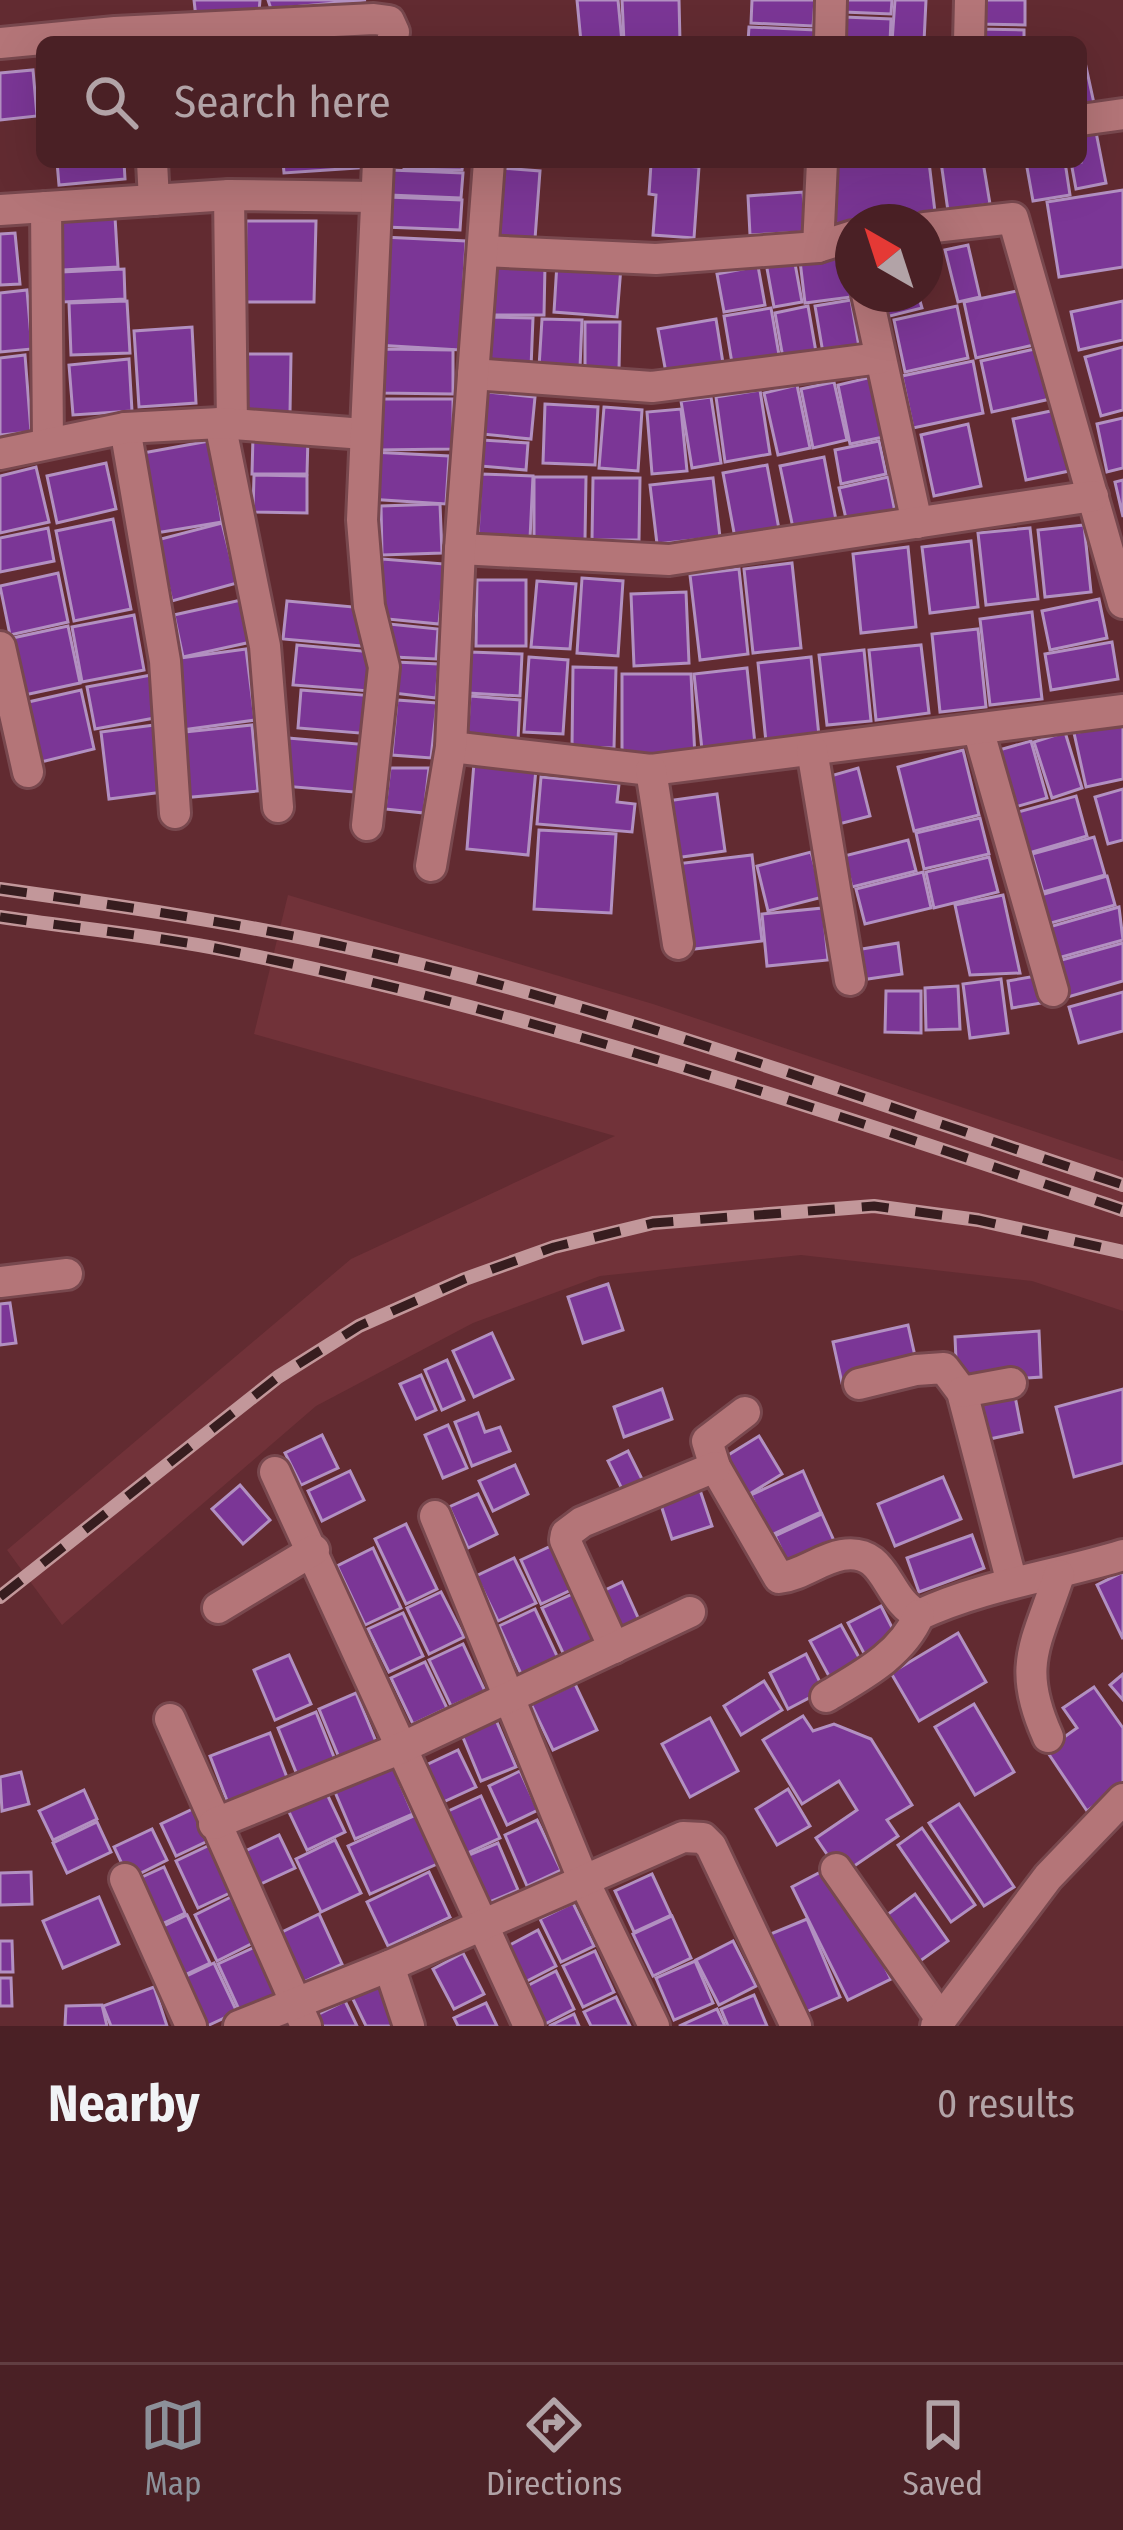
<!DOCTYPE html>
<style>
body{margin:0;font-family:"Fira Sans Condensed",sans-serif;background:#542d32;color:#f1f3f6}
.compass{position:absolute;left:835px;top:204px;width:108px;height:108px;border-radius:50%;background:#4a2025;box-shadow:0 12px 48px #0002;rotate:321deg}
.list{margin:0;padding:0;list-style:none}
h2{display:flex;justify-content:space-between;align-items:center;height:156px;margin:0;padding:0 48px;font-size:51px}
h2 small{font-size:39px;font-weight:400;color:#b2a3a7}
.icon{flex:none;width:66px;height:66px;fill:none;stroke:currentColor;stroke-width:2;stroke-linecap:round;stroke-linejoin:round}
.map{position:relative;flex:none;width:1123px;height:2026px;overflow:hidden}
.search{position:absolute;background:#4a2025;box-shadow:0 12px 48px #0002;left:36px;right:36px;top:36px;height:132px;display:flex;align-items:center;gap:30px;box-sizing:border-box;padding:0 42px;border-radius:18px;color:#b2a3a7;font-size:45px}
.sheet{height:336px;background:#4a2025}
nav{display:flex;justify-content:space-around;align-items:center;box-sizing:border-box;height:168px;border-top:3px solid #613e42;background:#4a2025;font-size:33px;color:#b2a3a7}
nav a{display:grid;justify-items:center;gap:6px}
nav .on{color:#8c9099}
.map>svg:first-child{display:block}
.built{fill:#713239}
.building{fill:#7b3696;stroke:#b290c1;stroke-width:3}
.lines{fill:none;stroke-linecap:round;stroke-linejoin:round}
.minor-casing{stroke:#78484e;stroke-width:36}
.minor{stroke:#b47578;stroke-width:30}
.rail-casing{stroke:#c2979a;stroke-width:14}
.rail{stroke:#371d1f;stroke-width:9;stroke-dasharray:27;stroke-linecap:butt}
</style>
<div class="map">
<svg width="1123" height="2026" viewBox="0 0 1123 2026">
<rect width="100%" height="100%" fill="#622b31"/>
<polygon class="built" points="288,895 653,1004 1123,1161 1123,1311 1032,1281 801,1255 600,1276 473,1323 316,1406 62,1625 7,1550 351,1259 615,1136 254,1034"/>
<g class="building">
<polygon points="194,0 260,0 259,12 196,18"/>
<polygon points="268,0 366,0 271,9"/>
<polygon points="577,0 618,0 622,42 581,42"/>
<polygon points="622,0 679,0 680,42 624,42"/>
<polygon points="752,0 815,0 813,26 751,23"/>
<polygon points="845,0 892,0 891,14 844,12"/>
<polygon points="895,0 926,0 924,42 892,42"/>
<polygon points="977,0 1025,0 1025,25 977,24"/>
<polygon points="844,17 891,19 890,42 843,42"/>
<polygon points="749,27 816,30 815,42 748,42"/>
<polygon points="977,29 1024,30 1024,42 976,42"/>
<polygon points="1085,62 1095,108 1081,111 1081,63"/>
<polygon points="33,70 37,116 0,120 0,73"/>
<polygon points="1096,132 1106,183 1076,189 1071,162 1081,162 1081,135"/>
<polygon points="57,162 124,162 125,179 59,185"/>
<polygon points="283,162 371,162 371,167 284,173"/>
<polygon points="404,162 463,162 462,170 404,169"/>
<polygon points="829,162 929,162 935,212 836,225"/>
<polygon points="941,162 983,162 990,204 948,211"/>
<polygon points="1026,162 1065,162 1070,195 1033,201"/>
<polygon points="651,164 699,167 694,238 653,235 656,195 649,194"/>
<polygon points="500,168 540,171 535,239 495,236"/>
<polygon points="390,170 463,173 461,198 389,195"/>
<polygon points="1123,190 1123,267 1059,277 1047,202"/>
<polygon points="803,192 806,232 750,235 748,196"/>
<polygon points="387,197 462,200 460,230 385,227"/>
<polygon points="115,217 118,267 62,270 60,220"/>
<polygon points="246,221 316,221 314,302 245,302"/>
<polygon points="15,233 20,284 0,285 0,234"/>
<polygon points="382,237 466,241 460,350 376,345"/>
<polygon points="968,245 980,297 958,302 945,250"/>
<polygon points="846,255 851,297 805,303 800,261"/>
<polygon points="794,258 802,302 774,307 766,263"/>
<polygon points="557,263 621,267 617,317 554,312"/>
<polygon points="493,265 545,265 544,315 492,315"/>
<polygon points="758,266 765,305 724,312 717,274"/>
<polygon points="124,269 125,299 63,302 61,272"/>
<polygon points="1026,289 1038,344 976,358 964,302"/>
<polygon points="27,290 32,349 0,352 0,293"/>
<polygon points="880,294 918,294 922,308 886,317"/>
<polygon points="851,300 859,347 823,353 815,306"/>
<polygon points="127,301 130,353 71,355 69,303"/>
<polygon points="1123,301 1123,340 1079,350 1071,312"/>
<polygon points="808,306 816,352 783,358 775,313"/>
<polygon points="957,306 968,358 905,372 894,320"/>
<polygon points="771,308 779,355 732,363 724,316"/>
<polygon points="490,317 533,318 531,368 488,366"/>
<polygon points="542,319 582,320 580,368 539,367"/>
<polygon points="716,319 723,363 666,373 658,329"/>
<polygon points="585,322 620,322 619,370 585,370"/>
<polygon points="192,327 196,403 139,407 134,331"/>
<polygon points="1123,347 1123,410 1101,416 1085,357"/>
<polygon points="1039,348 1050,399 992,412 981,361"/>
<polygon points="381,349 453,350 453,394 380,393"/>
<polygon points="244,354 291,354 290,413 243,413"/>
<polygon points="25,355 31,432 0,435 0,358"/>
<polygon points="129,359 132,411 73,415 69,365"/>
<polygon points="973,361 983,413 913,428 902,376"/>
<polygon points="876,376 888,436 850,444 838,385"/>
<polygon points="834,382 847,440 813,448 801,389"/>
<polygon points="797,385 810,448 778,455 764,393"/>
<polygon points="760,390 770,454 725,462 716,397"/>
<polygon points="488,392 535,397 531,439 482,434"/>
<polygon points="711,397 721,463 692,468 681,401"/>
<polygon points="374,399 453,399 453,449 374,450"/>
<polygon points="545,404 598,407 595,465 543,463"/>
<polygon points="604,407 642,410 638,471 599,468"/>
<polygon points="681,409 687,471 652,474 647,412"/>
<polygon points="1060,409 1074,470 1026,480 1013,419"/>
<polygon points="1123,418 1123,468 1107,472 1097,424"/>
<polygon points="968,424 981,486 934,496 921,435"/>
<polygon points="253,436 308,437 307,474 252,474"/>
<polygon points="482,440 528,443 526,470 480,466"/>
<polygon points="209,441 222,522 156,533 143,453"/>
<polygon points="879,441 886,474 841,484 835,450"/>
<polygon points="371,452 449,456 446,504 368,499"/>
<polygon points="824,457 836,520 793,528 780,466"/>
<polygon points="106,463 116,509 57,523 47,476"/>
<polygon points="767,465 779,529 735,538 723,473"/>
<polygon points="36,467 49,522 0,533 0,476"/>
<polygon points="481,474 533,476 530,539 478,537"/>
<polygon points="254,475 307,476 307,513 253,512"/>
<polygon points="534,477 586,477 585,540 534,540"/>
<polygon points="888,477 895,512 847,523 839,488"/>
<polygon points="593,478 640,478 639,540 592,540"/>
<polygon points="713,478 720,537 657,544 650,485"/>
<polygon points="1123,480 1123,517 1115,482"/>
<polygon points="440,504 442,553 382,555 381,506"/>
<polygon points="113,519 131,609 74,621 56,531"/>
<polygon points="222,523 237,583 172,601 157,540"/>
<polygon points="1084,525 1091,592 1045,597 1038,530"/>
<polygon points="48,528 54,561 0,572 0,538"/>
<polygon points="1030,528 1038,599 986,605 978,533"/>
<polygon points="971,541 978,607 930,613 922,547"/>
<polygon points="908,547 916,627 861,633 853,554"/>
<polygon points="382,559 445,564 439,624 377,618"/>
<polygon points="792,563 801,648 753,653 744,569"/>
<polygon points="739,569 748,654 700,660 690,575"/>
<polygon points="58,573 68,622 10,635 0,586"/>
<polygon points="582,578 623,581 618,656 577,653"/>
<polygon points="477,580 526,580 526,646 476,646"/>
<polygon points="537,581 576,584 570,649 531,647"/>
<polygon points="686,592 689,663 634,666 631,594"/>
<polygon points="1099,599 1107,638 1050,650 1042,611"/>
<polygon points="241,600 251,642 183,657 174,615"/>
<polygon points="287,601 365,608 362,646 283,639"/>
<polygon points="1032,612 1042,699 990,705 980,619"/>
<polygon points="134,615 144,670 82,682 72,627"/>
<polygon points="389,624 438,629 436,659 393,657"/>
<polygon points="68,626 80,683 20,696 8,639"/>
<polygon points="978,629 986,707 940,712 932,634"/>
<polygon points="1112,642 1118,679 1051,690 1045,654"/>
<polygon points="297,645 373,652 369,691 293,685"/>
<polygon points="921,645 929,713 876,720 869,650"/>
<polygon points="246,649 255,720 182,730 173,659"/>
<polygon points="864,650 871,721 827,725 819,655"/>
<polygon points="470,652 522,654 520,696 468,693"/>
<polygon points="529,657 568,660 563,734 524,732"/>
<polygon points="811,657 819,736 766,742 758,663"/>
<polygon points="395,662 439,664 436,698 393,693"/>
<polygon points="573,667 616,668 614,748 572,747"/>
<polygon points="747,668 755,744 702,750 694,674"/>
<polygon points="622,674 691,674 695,758 622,759"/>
<polygon points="151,675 160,717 95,729 87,687"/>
<polygon points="81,690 94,749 37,763 24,703"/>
<polygon points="301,690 375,696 371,734 298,728"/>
<polygon points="470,696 520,700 518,741 467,738"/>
<polygon points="397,700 437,703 431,758 392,755"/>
<polygon points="1123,722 1123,779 1086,787 1074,733"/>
<polygon points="162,724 171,791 109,799 101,732"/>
<polygon points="252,725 258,791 181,798 175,733"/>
<polygon points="1065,732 1082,788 1052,798 1034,742"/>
<polygon points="288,738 370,745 365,793 283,786"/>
<polygon points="1031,741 1047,798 1015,807 999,750"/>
<polygon points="963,750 979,815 914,831 898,767"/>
<polygon points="474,763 536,769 528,855 467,849"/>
<polygon points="390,768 429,768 424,813 385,809"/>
<polygon points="858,768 870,816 839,824 827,777"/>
<polygon points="541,777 619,784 617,802 635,804 632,832 537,824"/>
<polygon points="1123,789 1123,840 1108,844 1095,797"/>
<polygon points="717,794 725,851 675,858 667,801"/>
<polygon points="1076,796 1087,836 1029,853 1018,812"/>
<polygon points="980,818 989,854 924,869 916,833"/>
<polygon points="539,830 616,834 611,913 534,909"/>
<polygon points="1094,837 1105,875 1043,892 1032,854"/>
<polygon points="908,840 916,871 852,887 844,856"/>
<polygon points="811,852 823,897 768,911 757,866"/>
<polygon points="752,855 762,941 686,950 676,864"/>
<polygon points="989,857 998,892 934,908 926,872"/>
<polygon points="923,872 931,908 865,924 856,889"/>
<polygon points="1107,876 1115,905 1044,925 1037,896"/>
<polygon points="1003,895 1020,973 970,975 955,905"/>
<polygon points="1119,907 1123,940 1058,958 1049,927"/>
<polygon points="823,908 828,960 767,966 762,914"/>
<polygon points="898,943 902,974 861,980 856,950"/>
<polygon points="1123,943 1123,981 1068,997 1058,961"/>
<polygon points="1042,975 1047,1002 1012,1008 1008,981"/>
<polygon points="1001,979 1008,1033 970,1038 963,984"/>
<polygon points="958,986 960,1029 926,1030 925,988"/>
<polygon points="886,991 921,991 921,1033 885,1032"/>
<polygon points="1123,992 1123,1031 1079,1043 1069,1007"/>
<polygon points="608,1284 623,1330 583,1343 568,1297"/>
<polygon points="10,1303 16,1343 0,1345 0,1304"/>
<polygon points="908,1325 917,1365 842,1383 833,1342"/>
<polygon points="1039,1331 1041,1377 957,1383 955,1337"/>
<polygon points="492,1333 513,1379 474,1397 453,1351"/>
<polygon points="447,1360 464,1400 442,1410 425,1370"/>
<polygon points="421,1375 436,1410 416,1419 400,1384"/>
<polygon points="1013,1386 1022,1432 976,1442 967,1396"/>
<polygon points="662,1389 672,1419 624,1437 614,1407"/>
<polygon points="1123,1389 1123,1463 1074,1477 1056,1407"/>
<polygon points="478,1413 485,1432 500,1427 510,1451 472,1466 455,1422"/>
<polygon points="448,1425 467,1468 443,1478 425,1435"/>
<polygon points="322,1435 338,1468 301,1485 285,1453"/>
<polygon points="759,1436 782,1474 748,1495 725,1457"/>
<polygon points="628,1451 645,1485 625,1495 608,1461"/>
<polygon points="515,1465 528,1494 493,1511 479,1481"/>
<polygon points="350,1471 364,1500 322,1521 308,1491"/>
<polygon points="803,1471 821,1512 769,1536 751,1495"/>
<polygon points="943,1477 961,1519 895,1546 878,1504"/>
<polygon points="240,1485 270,1520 243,1544 212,1509"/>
<polygon points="700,1490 712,1526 672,1539 660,1502"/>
<polygon points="478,1494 497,1534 468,1548 449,1507"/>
<polygon points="822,1514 835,1543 788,1564 775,1536"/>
<polygon points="406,1524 437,1589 406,1604 375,1539"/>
<polygon points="972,1535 984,1568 919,1592 907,1558"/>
<polygon points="551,1546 571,1590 541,1604 521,1560"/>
<polygon points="373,1548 401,1608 365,1625 337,1566"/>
<polygon points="514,1558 536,1603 498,1621 476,1576"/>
<polygon points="1123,1572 1123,1639 1097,1585"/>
<polygon points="622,1582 640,1622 618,1632 599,1593"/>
<polygon points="579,1591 601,1637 564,1655 542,1608"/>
<polygon points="441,1592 464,1637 429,1654 407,1608"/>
<polygon points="881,1606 900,1643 867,1659 848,1623"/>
<polygon points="535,1609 558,1658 522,1676 499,1626"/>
<polygon points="403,1613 423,1656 389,1672 368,1629"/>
<polygon points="841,1625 861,1661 830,1678 810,1641"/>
<polygon points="958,1633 986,1682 919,1721 891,1673"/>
<polygon points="463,1644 485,1691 451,1706 429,1660"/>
<polygon points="806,1654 824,1690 788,1709 770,1673"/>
<polygon points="289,1655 311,1704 275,1720 254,1670"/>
<polygon points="425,1662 447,1708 413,1724 391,1678"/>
<polygon points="1123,1674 1123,1700 1110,1685"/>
<polygon points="764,1681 782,1710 741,1735 724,1706"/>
<polygon points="575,1684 597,1730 553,1750 531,1704"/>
<polygon points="1094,1687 1123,1728 1123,1785 1087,1811 1046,1750 1077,1728 1063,1708"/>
<polygon points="356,1693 377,1744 340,1760 319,1709"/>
<polygon points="974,1704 1014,1772 975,1795 935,1727"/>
<polygon points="316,1712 336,1762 298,1777 278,1728"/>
<polygon points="803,1716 813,1731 834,1724 871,1739 912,1805 887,1820 898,1836 841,1875 816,1838 857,1810 839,1781 802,1804 763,1740"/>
<polygon points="710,1718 738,1771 690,1797 662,1744"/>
<polygon points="496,1720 516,1767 481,1781 462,1735"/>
<polygon points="270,1733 288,1780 228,1803 210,1756"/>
<polygon points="458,1750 476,1787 441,1803 424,1766"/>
<polygon points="393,1767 413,1814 355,1839 335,1792"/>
<polygon points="520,1771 538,1810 507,1825 489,1786"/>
<polygon points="21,1772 29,1804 2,1811 0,1777"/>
<polygon points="788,1789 810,1826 777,1845 756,1809"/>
<polygon points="84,1790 97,1819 53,1840 39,1811"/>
<polygon points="326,1792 345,1832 307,1850 288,1810"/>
<polygon points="481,1796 500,1838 463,1855 444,1813"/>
<polygon points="959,1804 1014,1887 984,1906 929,1823"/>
<polygon points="197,1807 212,1839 176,1856 161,1824"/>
<polygon points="416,1815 437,1864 370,1894 348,1846"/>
<polygon points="537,1820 561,1870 527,1886 505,1835"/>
<polygon points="97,1822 111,1852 67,1873 53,1843"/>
<polygon points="922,1828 975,1905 951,1922 898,1845"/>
<polygon points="152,1829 167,1860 129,1879 114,1847"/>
<polygon points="279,1835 295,1868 252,1888 237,1855"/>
<polygon points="335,1840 361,1893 321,1912 296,1859"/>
<polygon points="214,1843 236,1890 198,1908 176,1861"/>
<polygon points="498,1843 518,1890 485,1904 464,1857"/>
<polygon points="834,1865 891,1979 848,2000 792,1887"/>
<polygon points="164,1867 185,1913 151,1929 129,1883"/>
<polygon points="31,1872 32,1904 0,1905 0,1873"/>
<polygon points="429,1872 450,1917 388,1946 367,1902"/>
<polygon points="652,1874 671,1915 634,1932 615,1891"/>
<polygon points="915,1894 948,1941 909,1969 876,1923"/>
<polygon points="99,1897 119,1944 63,1968 43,1921"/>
<polygon points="231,1897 253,1943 217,1961 195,1915"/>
<polygon points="573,1903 594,1946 561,1962 540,1919"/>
<polygon points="319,1914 342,1964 299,1984 276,1935"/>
<polygon points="187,1915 210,1963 174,1980 151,1932"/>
<polygon points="672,1916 691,1958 653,1976 633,1934"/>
<polygon points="807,1919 840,1997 801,2014 768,1935"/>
<polygon points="538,1930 556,1966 525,1982 508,1946"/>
<polygon points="0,1941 12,1941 13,1972 0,1972"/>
<polygon points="733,1941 756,1986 719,2005 696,1960"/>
<polygon points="255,1947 279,1996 241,2014 218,1964"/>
<polygon points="595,1951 614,1992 583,2007 563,1966"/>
<polygon points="463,1953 484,1994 454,2009 433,1969"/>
<polygon points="695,1961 713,2003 674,2020 656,1978"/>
<polygon points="214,1963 237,2012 207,2026 195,2026 174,1982"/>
<polygon points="556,1971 574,2009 545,2024 527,1986"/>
<polygon points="381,1976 405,2026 366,2026 349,1991"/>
<polygon points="0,1978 11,1978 12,2006 0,2006"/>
<polygon points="154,1987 167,2026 111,2026 103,2006"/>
<polygon points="754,1995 767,2026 728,2026 721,2009"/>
<polygon points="616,1997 630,2026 591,2026 584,2012"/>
<polygon points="345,2001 357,2026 317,2026 313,2017"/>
<polygon points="486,2003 497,2026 458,2026 454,2018"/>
<polygon points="102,2005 107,2026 65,2026 66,2006"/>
<polygon points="717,2009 725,2026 679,2026"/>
<polygon points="574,2014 579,2026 549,2026"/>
</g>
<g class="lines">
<defs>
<g id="minor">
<polyline points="830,42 831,0"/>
<polyline points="969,42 970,0"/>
<polyline points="0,43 115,32 374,19 389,21 394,32 392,42"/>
<polyline points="1081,120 1123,114"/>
<polyline points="152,162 154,200"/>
<polyline points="229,195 232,425"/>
<polyline points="46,207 48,443"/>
<polyline points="0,210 229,195 374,197"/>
<polyline points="925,228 1013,218 1123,603"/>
<polyline points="818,247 822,162"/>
<polyline points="483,251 656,259 818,247 853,236"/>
<polyline points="867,294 917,523"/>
<polyline points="473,374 652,387 880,358"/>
<polyline points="220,423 265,646 278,807"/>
<polyline points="125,428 165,661 175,813"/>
<polyline points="0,454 125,428 220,423 364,434"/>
<polyline points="460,549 669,560 1093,496"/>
<polyline points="0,647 28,772"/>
<polyline points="978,729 1053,991"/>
<polyline points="451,747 651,770 1123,710"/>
<polyline points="812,750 850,980"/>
<polyline points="651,770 678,944"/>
<polyline points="367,825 384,667 369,606 362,520 378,162"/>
<polyline points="431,866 451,747 460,549 489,162"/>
<polyline points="0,1282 67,1274"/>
<polyline points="859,1384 916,1370 944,1368 962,1392 1012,1583"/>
<polyline points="962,1392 1011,1383"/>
<path d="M745 1412 707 1441 715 1467 779 1578C802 1575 820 1559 842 1555 888 1547 885 1600 919 1615 983 1585 1055 1576 1123 1555"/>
<polyline points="275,1472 529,2026"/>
<polyline points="435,1516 583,1879 654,2026"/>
<polyline points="218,1608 314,1550"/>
<polyline points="614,1648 565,1540 566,1534 582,1522 715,1467"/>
<path d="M826 1697C861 1676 902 1655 919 1615"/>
<polyline points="170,1719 306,2026"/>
<path d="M1048 1737C1016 1666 1036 1645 1059 1575"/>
<polyline points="214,1824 399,1749 690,1612"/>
<polyline points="836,1869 941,2019"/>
<polyline points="125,1879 191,2026"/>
<polyline points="389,1966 409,2026"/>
<polyline points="239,2026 389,1966 683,1837 703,1838 711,1846 796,2026"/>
<polyline points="936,2026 1048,1877 1123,1799"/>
</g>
</defs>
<use href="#minor" class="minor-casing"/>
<use href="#minor" class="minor"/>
<defs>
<g id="rail">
<path d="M0 889C114 905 228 921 341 946 607 1004 865 1100 1123 1185"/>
<path d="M0 917C75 928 151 935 225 950 531 1011 827 1111 1123 1210"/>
<polyline points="0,1597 278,1377 359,1326 465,1279 554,1247 653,1223 874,1206 978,1220 1123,1252"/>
</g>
</defs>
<use href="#rail" class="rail-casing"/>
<use href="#rail" class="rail"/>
</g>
</svg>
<svg class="compass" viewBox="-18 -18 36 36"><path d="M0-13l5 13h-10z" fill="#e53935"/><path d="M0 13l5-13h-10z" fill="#b2a3a7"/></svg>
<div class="search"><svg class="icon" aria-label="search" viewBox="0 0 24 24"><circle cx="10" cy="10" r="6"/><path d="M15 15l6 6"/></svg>Search here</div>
</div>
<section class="sheet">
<h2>Nearby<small>0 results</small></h2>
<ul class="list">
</ul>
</section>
<nav>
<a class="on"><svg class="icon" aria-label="map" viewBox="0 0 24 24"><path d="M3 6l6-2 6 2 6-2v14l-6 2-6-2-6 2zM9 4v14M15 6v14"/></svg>Map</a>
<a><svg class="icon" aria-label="directions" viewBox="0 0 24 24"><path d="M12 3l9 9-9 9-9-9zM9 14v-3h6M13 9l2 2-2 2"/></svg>Directions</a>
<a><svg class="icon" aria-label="saved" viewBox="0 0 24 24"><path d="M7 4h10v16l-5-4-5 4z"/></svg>Saved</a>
</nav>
